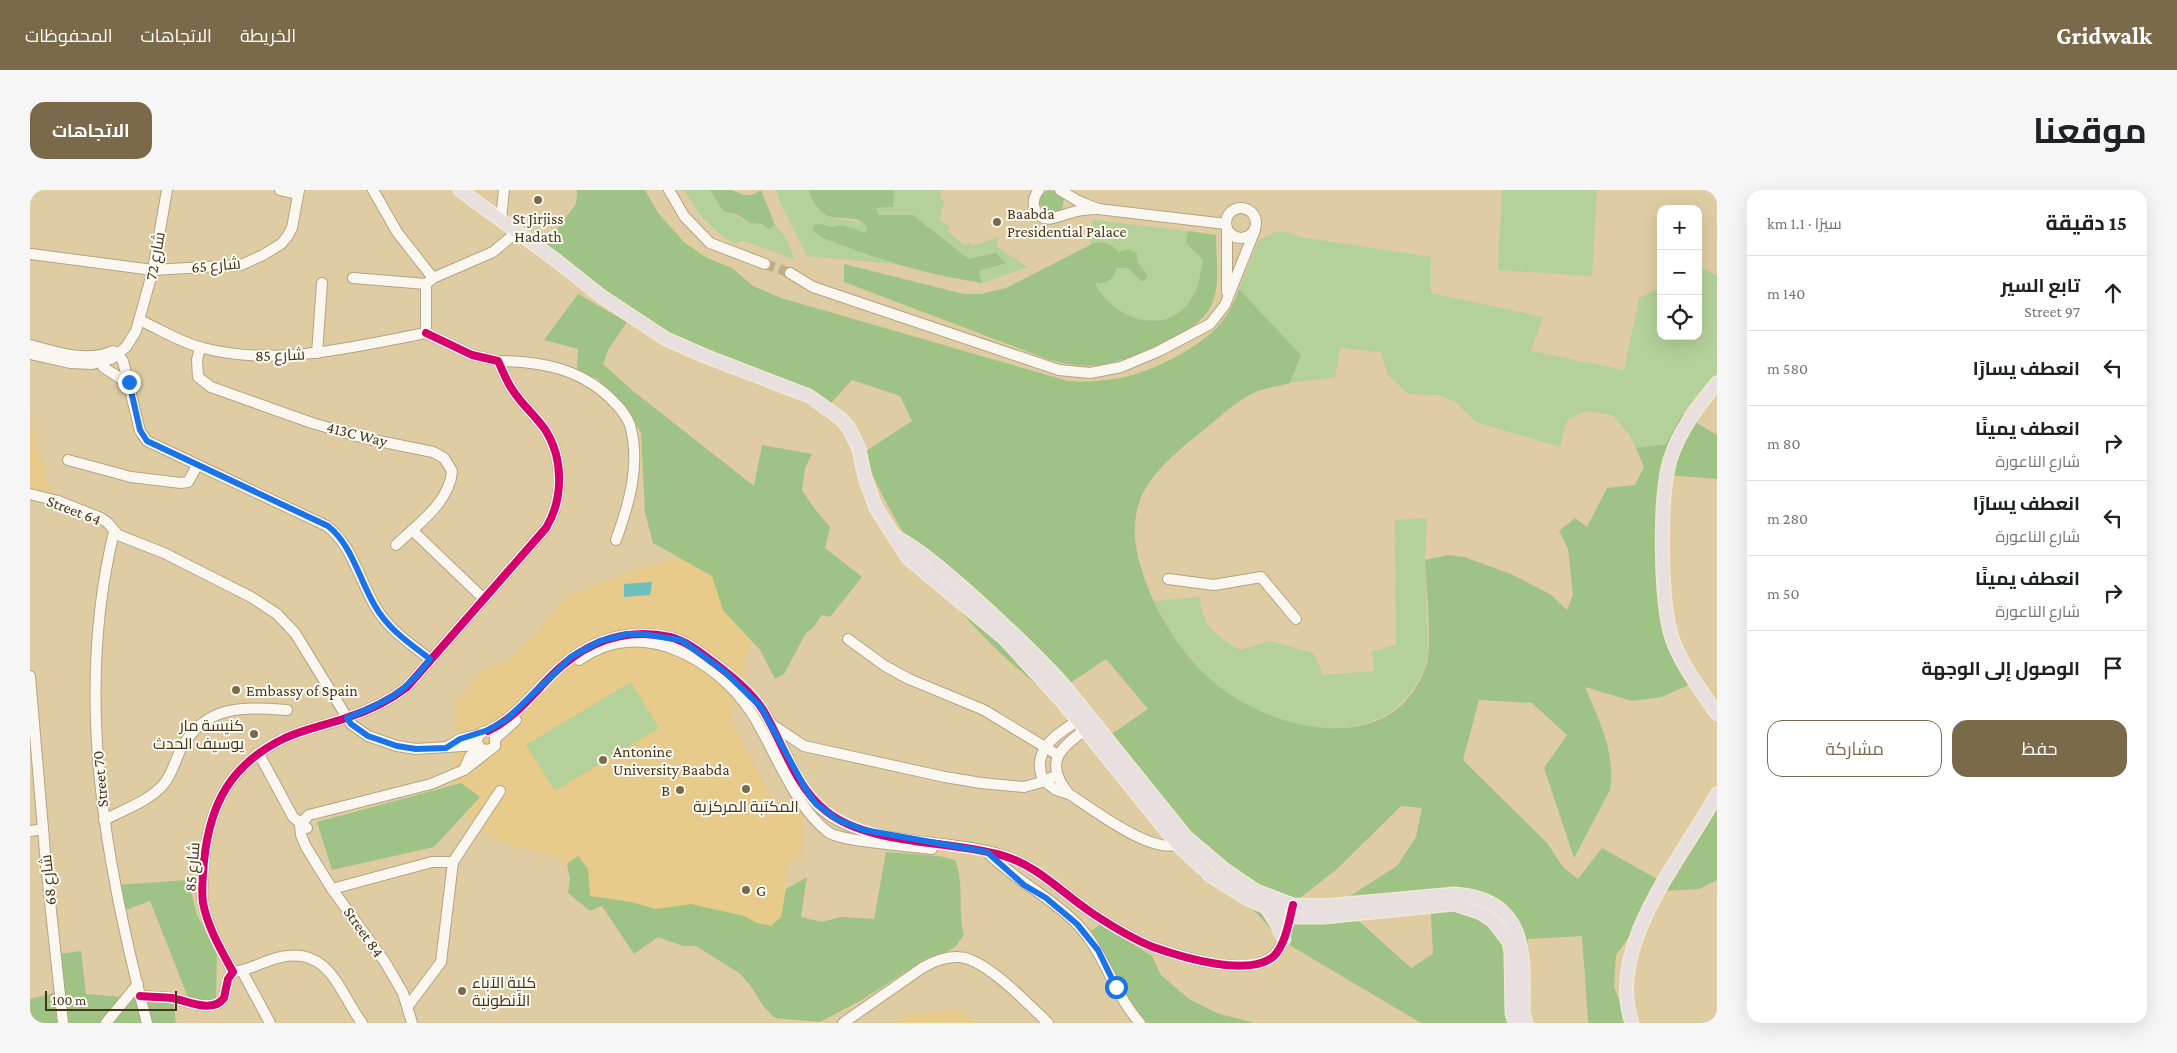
<!DOCTYPE html>
<html lang="ar">
<meta charset="utf-8">
<style>
body{margin:0;font-family:"Crimson Pro",Cairo,serif;background:#f6f6f6;color:#202124;direction:rtl}
.controls{position:absolute;right:15px;top:15px;display:grid;overflow:hidden;border-radius:10px;box-shadow:0 5px 20px #0002}
.controls button{width:45px;height:45px;display:grid;place-items:center;padding:0;border:0;border-bottom:1px solid #e0e0e0;background:#fff;color:#202124;font:25px sans-serif}
.scale{position:absolute;left:15px;bottom:12px;width:132px;box-sizing:border-box;padding-left:5px;border:2px solid #453618;border-top:0;font-size:14px;line-height:18px;white-space:nowrap;color:#453618;-webkit-text-stroke:4px #fdfaf3;paint-order:stroke}
.stop{position:absolute;width:15px;height:15px;margin:-11px;border:4px solid #1a73e8;border-radius:50%;background:#fff}
.stop.end{background:#1a73e8;border-color:#fff;box-shadow:0 1px 5px #0008}
.list{margin:0;padding:0;list-style:none}
h2{display:flex;justify-content:space-between;align-items:center;height:65px;margin:0;padding:0 20px;font-size:21px}
h2 small{font-size:16px;font-weight:400;color:#757577}
.list li{display:grid;grid-template-columns:32px 1fr auto;gap:15px;align-items:center;box-sizing:border-box;height:75px;padding:0 20px;border-top:1px solid #e0e0e0}
.list b{display:block;font-size:19px;white-space:nowrap}
.list p{margin:0;font-size:16px;white-space:nowrap;color:#757577}
.list em{font-size:16px;font-style:normal;color:#757577}
.actions{display:flex;gap:10px;padding:15px 20px}
.actions a{flex:1;padding:11px 0;border:1px solid #7b6a49;border-radius:15px;text-align:center;font-size:18px;color:#7b6a49}
.actions .main{background:#7b6a49;color:#fff}
.icon{flex:none;width:28px;height:28px;fill:none;stroke:currentColor;stroke-width:2;stroke-linecap:round;stroke-linejoin:round}
.map{position:relative;flex:none;width:1687px;height:833px;overflow:hidden;direction:ltr;border-radius:15px}
header{display:flex;align-items:center;gap:30px;box-sizing:border-box;height:70px;padding:0 25px;background:#7b6a49;color:#fff}
header strong{font-size:24px}
nav{display:flex;gap:28px;margin-inline-start:auto;font-size:18px}
.intro{display:flex;align-items:center;justify-content:space-between;box-sizing:border-box;height:120px;padding:0 30px}
h1{margin:0;font-size:35px}
.button{padding:12px 22px;border-radius:15px;background:#7b6a49;color:#fff;font-size:18px;font-weight:700}
main{display:flex;gap:30px;padding:0 30px}
aside{flex:1;background:#fff;border-radius:15px;box-shadow:0 5px 20px #0002}
.map>svg:first-child{display:block}
.built{fill:#e8ca8a}
.green{fill:#b3d198}
.forest{fill:#9fc384;fill-rule:evenodd}
.water{fill:#6bc0bd}
.lines{fill:none;stroke-linecap:round;stroke-linejoin:round}
.minor-tunnel{stroke:#c0ae87;stroke-width:10;stroke-dasharray:10 5;stroke-linecap:butt}
.minor-casing{stroke:#b4a484;stroke-width:12}
.major-casing{stroke:#f1e8d6;stroke-width:15}
.minor{stroke:#faf7f1;stroke-width:10}
.major{stroke:#e8e0de;stroke-width:12}
.cycleway-casing{stroke:#fdfaf3;stroke-width:11}
.cycleway{stroke:#d6006c;stroke-width:8}
.route{stroke:#1a73e8;stroke-width:6}
.poi-dot{fill:#7b6a49;stroke:#fdfaf3;stroke-width:2}
.labels{text-anchor:middle;dominant-baseline:central;stroke-width:4;stroke-linejoin:round;paint-order:stroke}
.poi-label{font-size:16px;fill:#453618;stroke:#fdfaf3;text-anchor:start}
.street-label{font-size:16px;fill:#453618;stroke:#fdfaf3}
</style>
<header>
<strong>Gridwalk</strong>
<nav><a>الخريطة</a><a>الاتجاهات</a><a>المحفوظات</a></nav>
</header>
<div class="intro"><h1>موقعنا</h1><a class="button">الاتجاهات</a></div>
<main>
<aside>
<h2>15 دقيقة<small>سيرًا · 1.1 km</small></h2>
<ul class="list">
<li><svg class="icon" aria-label="ahead" viewBox="0 0 24 24"><path d="M12 20V5M6 11l6-6 6 6"/></svg><div><b>تابع السير</b><p>Street 97</p></div><em>140 m</em></li>
<li><svg class="icon" aria-label="left" viewBox="0 0 24 24"><path d="M17 20v-9H6M10 6l-5 5 5 5"/></svg><div><b>انعطف يسارًا</b></div><em>580 m</em></li>
<li><svg class="icon" aria-label="right" viewBox="0 0 24 24"><path d="M7 20v-9h11M14 6l5 5-5 5"/></svg><div><b>انعطف يمينًا</b><p>شارع الناعورة</p></div><em>80 m</em></li>
<li><svg class="icon" aria-label="left" viewBox="0 0 24 24"><path d="M17 20v-9H6M10 6l-5 5 5 5"/></svg><div><b>انعطف يسارًا</b><p>شارع الناعورة</p></div><em>280 m</em></li>
<li><svg class="icon" aria-label="right" viewBox="0 0 24 24"><path d="M7 20v-9h11M14 6l5 5-5 5"/></svg><div><b>انعطف يمينًا</b><p>شارع الناعورة</p></div><em>50 m</em></li>
<li><svg class="icon" aria-label="arrive" viewBox="0 0 24 24"><path d="M6 21V4h12l-3 4 3 4H6"/></svg><div><b>الوصول إلى الوجهة</b></div></li>
</ul>
<div class="actions"><a class="main">حفظ</a><a>مشاركة</a></div>
</aside>
<div class="map">
<svg width="1687" height="833" viewBox="0 0 1687 833">
<rect width="100%" height="100%" fill="#dfcca3"/>
<g class="built">
<polygon points="0,217 1,232 9,259 8,263 17,280 14,284 24,306 0,299"/>
<polygon points="658,364 697,397 726,433 700,529 745,615 765,611 773,619 772,664 757,674 749,751 563,707 528,669 461,648 423,613 426,511 454,479 475,472 509,441 536,407 592,385"/>
<polygon points="930,820 945,833 866,833 881,824"/>
</g>
<g class="green">
<path d="M654 0H680L693 21C706 22 709 30 720 33 728 35 732 34 739 39L745 35 756 48 765 70 715 51 704 53 695 48 672 28Z"/>
<polygon points="746,0 779,0 787,19 804,28 835,33 837,37 836,43 813,35 801,37 791,34 834,64 864,74 777,66 750,12"/>
<polygon points="864,0 911,0 910,9 914,10 910,30 921,37 917,41 936,56 939,52 943,56 969,47 967,57 998,77 952,93 949,81 939,69 895,34 848,25 846,18 863,17"/>
<polygon points="1472,0 1567,0 1562,86 1468,80"/>
<path d="M1063 30 1158 41 1156 53 1173 70C1170 84 1169 99 1160 111 1133 149 1082 127 1064 93L1078 91 1087 78H1097L1105 86H1118L1108 72V65L1095 60 1089 62C1082 55 1069 51 1060 55Z"/>
<polygon points="1245,42 1258,42 1270,47 1401,67 1401,103 1513,127 1501,161 1594,180 1609,108 1631,97 1631,146 1668,146 1668,80 1672,78 1687,85 1687,183 1652,224 1636,254 1606,258 1599,244 1582,225 1556,221 1537,230 1530,257 1446,232 1425,212 1409,205 1378,204 1358,185 1351,162 1310,158 1305,187 1260,193 1271,165 1209,99 1229,50"/>
<path d="M1397 328 1395 370 1398 466C1374 555 1274 552 1209 511 1172 487 1142 451 1124 411L1170 407C1171 436 1188 447 1210 460L1240 451 1284 463 1293 485 1344 481 1342 461 1366 455 1365 330Z"/>
<polygon points="601,492 629,538 525,601 496,555"/>
</g>
<g class="forest">
<path d="M547 0H615L628 23 655 53 677 68 702 78 723 96 751 108 1038 191C1082 194 1118 184 1156 161 1182 145 1199 130 1209 99L1271 165 1260 193C1246 197 1228 199 1216 207 1198 218 1182 234 1165 247 1144 264 1118 286 1109 313 1100 341 1107 368 1117 395 1131 432 1155 468 1186 494 1244 542 1364 570 1396 476 1403 455 1396 395 1395 370L1418 365 1434 367 1481 384 1520 404 1537 420 1543 405 1538 359 1529 341 1545 328 1557 337 1577 298 1605 295 1614 277 1606 258 1636 254 1652 224 1687 245V289L1637 285 1627 391C1630 428 1647 460 1661 494L1632 507 1602 511 1555 497C1569 530 1586 564 1580 600L1544 668 1514 578 1537 545 1502 513 1449 510 1433 570 1517 653 1533 677 1548 689 1572 658 1627 689 1680 618 1687 621V690L1669 699 1633 701 1586 765 1584 797 1599 833H1559L1558 830 1552 746 1498 749 1496 833H1391L1251 750 1216 712 1170 687 1067 554 1118 519 1076 469 1021 506C936 441 874 361 833 263L882 231 870 206 822 190 792 223 763 206 723 193 689 177 510 61 546 14ZM1371 616 1392 618 1386 647 1367 676 1320 706H1400L1403 764 1381 778 1311 715 1266 711 1307 679Z"/>
<path d="M680 0C686 0 696 0 701 0 716 5 716 9 731 0L745 35 739 39 731 34 720 33 706 24 693 21Z"/>
<path d="M779 0H864L863 17 846 18 848 25H883L939 69 966 63 976 73 949 81 952 93C906 86 860 74 817 57 804 52 792 49 782 40L784 35 791 34 801 37 813 35 836 43 837 38C824 15 794 47 779 0Z"/>
<polygon points="1018,0 1026,1 1034,9 1032,21 1021,26 1014,23 1009,12 1012,5"/>
<path d="M1158 41 1186 45C1186 67 1191 96 1181 116 1169 143 1098 172 1069 175 1051 177 1034 174 1017 169L814 92V74L934 104H951L976 98 1060 55C1072 50 1080 53 1089 62L1098 59 1107 63 1108 72 1118 86 1115 90 1111 91 1097 78H1087C1084 89 1077 95 1065 93 1082 128 1134 148 1160 111 1169 99 1170 84 1173 70L1156 53Z"/>
<polygon points="548,104 597,132 578,160 573,174 603,201 724,296 732,255 782,264 775,278 772,300 784,318 800,337 795,358 832,387 800,427 792,425 782,439 776,443 754,484 745,489 730,460 693,420 682,386 623,353 615,323 611,242 589,209 573,197 568,189 547,181 548,159 514,150"/>
<polygon points="431,593 450,607 404,657 302,680 287,632"/>
<path d="M856 662 909 666 925 670C935 694 927 721 934 745L925 757 911 765 897 768 830 811 790 832 745 828 734 817 720 795 709 783 666 756H653L628 747 604 764 572 716 560 721 538 703 540 689 537 674 548 666 558 679 560 706 601 712 626 719 661 714 714 726 727 733 741 736 751 727 756 699 777 687 771 727 792 732 811 727 844 729Z"/>
<polygon points="158,690 167,725 187,762 186,811 161,815 120,711 90,722 85,695"/>
<path d="M1071 734 1122 766 1131 785 1159 809 1187 823 1224 833H1117C1093 809 1080 771 1061 741Z"/>
<polygon points="51,761 56,804 143,811 146,833 0,833 0,809 27,802 28,764"/>
</g>
<polygon class="water" points="622,392 620,405 594,407 594,394"/>
<g class="lines">
<polyline class="minor-tunnel" points="735,74 760,83"/>
<defs>
<g id="minor">
<polyline points="250,0 267,4"/>
<polyline points="343,0 367,42 403,88"/>
<polyline points="639,0 654,26 680,53 735,74"/>
<path d="M1009 0C1005 5 1002 12 1005 19 1012 36 1028 26 1040 23 1049 20 1059 19 1068 19L1048 11 1030 0"/>
<circle cx="1211" cy="33" r="15"/>
<polyline points="1068,19 1196,34"/>
<polyline points="471,29 474,0"/>
<polyline points="1197,38 1197,102"/>
<polyline points="1,64 123,80 211,75 233,65 251,54 257,47 262,38 269,0"/>
<polyline points="760,83 783,97 1029,180 1060,183 1091,177 1129,161 1180,134 1195,115 1225,40"/>
<polyline points="323,88 396,94"/>
<path d="M109 130C130 139 151 153 173 158 248 177 321 157 396 143"/>
<polyline points="396,143 396,94 403,88 463,62 488,41"/>
<path d="M0 155C27 162 56 173 83 161"/>
<path d="M170 158 167 170 168 187 181 197 282 233 334 248 403 262 414 268 422 281C420 312 387 335 366 355"/>
<path d="M78 163 88 165 93 171 110 241 117 251 297 336C322 355 329 389 345 416 358 439 379 453 400 469"/>
<polyline points="287,163 292,93"/>
<polyline points="0,164 41,173 62,174 81,169 96,157 106,141 123,80 137,0"/>
<polyline points="73,169 73,177 90,188 100,199"/>
<path d="M468 171C509 171 549 178 580 208 588 216 596 224 600 235 611 274 599 314 586 350"/>
<polyline points="38,270 101,287 151,293 158,292 167,276"/>
<polyline points="0,304 28,311 71,328 78,333 88,345 134,363 221,407 247,424 265,443 321,534 338,546 367,556 386,559 448,555"/>
<polyline points="382,340 454,409"/>
<path d="M84 342C44 505 75 673 117 833"/>
<polyline points="1138,389 1184,395 1231,387 1266,429"/>
<polyline points="818,449 855,476 879,489 954,520 1028,565"/>
<path d="M549 470C609 426 685 468 721 522 745 559 763 615 798 642 811 652 882 656 902 659"/>
<polyline points="0,486 16,674 33,833"/>
<polyline points="741,534 774,556 915,587 951,593 994,597 1012,592 1027,585"/>
<path d="M1060 537C1031 556 1012 572 1039 604 1060 617 1130 672 1152 651"/>
<path d="M458 541C485 528 501 505 522 485 554 453 593 437 639 447 655 450 669 461 682 471 699 484 719 500 732 519 752 547 762 589 786 614 832 661 923 645 980 668 1012 680 1034 705 1062 723 1080 735 1103 749 1123 757 1152 767 1218 788 1243 766 1255 755 1258 736 1261 721"/>
<polyline points="466,548 486,530"/>
<polyline points="417,557 430,549 448,545"/>
<polyline points="229,564 263,627 277,638"/>
<polyline points="434,580 440,566 449,556"/>
<path d="M1039 604 1026 600 1013 590C1000 557 1030 543 1053 527"/>
<path d="M74 630C93 620 119 611 133 595 143 584 145 569 152 557 177 514 214 517 257 520"/>
<polyline points="0,641 13,639"/>
<path d="M957 662C984 690 1020 706 1047 734 1075 763 1083 803 1110 833"/>
<polyline points="302,699 402,672 423,672"/>
<polyline points="212,781 240,833"/>
<path d="M203 782C221 780 235 770 251 767 300 756 310 804 332 833"/>
<path d="M110 806C121 807 132 807 142 808 158 811 182 824 194 808L198 789 203 782C191 760 178 738 173 713 171 699 173 685 174 671 180 613 201 574 255 548 275 539 296 535 316 528 338 521 359 511 377 497L516 338C533 310 534 270 516 241 507 227 493 216 484 202 477 193 473 181 468 171L442 165 396 143"/>
<polyline points="378,816 411,772 423,672 470,601"/>
<polyline points="76,833 108,794"/>
<path d="M382 833 373 803 355 772 302 699 276 657 271 645 270 634 279 625 401 594 434 580 465 556V545C457 537 447 542 447 553L451 559 459 560"/>
<path d="M813 833 892 778C903 772 915 766 929 767 955 768 999 815 1018 833"/>
</g>
<g id="major">
<polyline points="430,0 527,71 571,106 636,149 675,166 779,206 810,228 819,238 829,259 835,288 846,318 878,368 974,448 1031,510 1148,655 1181,686 1216,708 1260,727 1293,727 1424,714 1451,723 1463,731 1479,752 1481,763 1482,823 1485,833"/>
<path d="M1687 193C1668 216 1649 241 1640 270 1629 308 1630 411 1642 448 1651 475 1672 501 1687 524"/>
<path d="M866 347C890 360 909 377 930 395 965 426 1000 458 1032 493L1156 647 1195 680 1226 701 1263 715 1293 716 1425 704C1499 709 1494 767 1493 823L1496 833"/>
<polyline points="1237,718 1247,734 1254,749"/>
<path d="M1602 833C1575 756 1652 669 1687 604"/>
</g>
</defs>
<use href="#minor" class="minor-casing"/>
<use href="#major" class="major-casing"/>
<use href="#minor" class="minor"/>
<use href="#major" class="major"/>
<defs>
<g id="cycleway">
<path d="M458 541C485 528 502 505 522 485 554 453 594 437 640 447 656 451 670 462 683 472 700 485 721 501 733 520 753 553 765 597 796 621 839 656 922 650 974 666 1008 676 1033 704 1062 723 1080 735 1103 749 1123 757 1151 767 1219 788 1244 766 1256 753 1259 731 1263 715"/>
<path d="M110 806C121 807 132 807 142 808 158 811 182 824 194 808L198 789 203 782C191 760 178 738 173 713 171 699 173 685 174 671 180 613 201 574 255 548 275 539 296 535 316 528 338 521 359 511 377 497L516 338C533 310 534 270 516 241 507 227 493 216 484 202 477 193 473 181 468 171L442 165 396 143"/>
</g>
</defs>
<use href="#cycleway" class="cycleway-casing"/>
<use href="#cycleway" class="cycleway"/>
</g>
<g class="lines">
<path class="route" d="M99 192 110 240 117 251 298 336C322 355 329 389 345 416 358 439 379 453 400 469 375 504 356 512 317 528L321 534 338 546 367 556 386 559 416 558 430 549 458 540 476 530 541 467 570 451 598 444H612L651 450 695 482 731 517 775 598 786 614 808 630 834 640 957 662 994 695 1016 708 1047 734 1068 760 1086 797"/>
</g>
<g class="poi-dot">
<circle cx="508" cy="10" r="5"/>
<circle cx="967" cy="32" r="5"/>
<circle cx="206" cy="500" r="5"/>
<circle cx="224" cy="544" r="5"/>
<circle cx="573" cy="570" r="5"/>
<circle cx="716" cy="599" r="5"/>
<circle cx="650" cy="600" r="5"/>
<circle cx="716" cy="700" r="5"/>
<circle cx="432" cy="801" r="5"/>
</g>
<g class="labels">
<g class="poi-label">
<text x="977" y="23">Baabda<tspan x="977" dy="18">Presidential Palace</tspan></text>
<text x="508" y="28" text-anchor="middle">St Jirjiss<tspan x="508" dy="18">Hadath</tspan></text>
<text x="216" y="500">Embassy of Spain</text>
<text x="214" y="535" text-anchor="end">كنيسة مار<tspan x="214" dy="18">يوسيف الحدث</tspan></text>
<text x="583" y="561">Antonine<tspan x="583" dy="18">University Baabda</tspan></text>
<text x="640" y="600" text-anchor="end">B</text>
<text x="716" y="616" text-anchor="middle">المكتبة المركزية</text>
<text x="726" y="700">G</text>
<text x="442" y="792">كلية الآباء<tspan x="442" dy="18">الأنطونية</tspan></text>
</g>
<g class="street-label">
<text transform="translate(125 66) rotate(-79)">شارع 72</text>
<text transform="translate(186 75) rotate(-5)">شارع 65</text>
<text transform="translate(250 165) rotate(-2)">شارع 85</text>
<text transform="translate(327 244) rotate(14)">413C Way</text>
<text transform="translate(44 320) rotate(21)">Street 64</text>
<text transform="translate(70 589) rotate(-95)">Street 70</text>
<text transform="translate(162 677) rotate(-85)">شارع 85</text>
<text transform="translate(18 690) rotate(-96)">شارع 68</text>
<text transform="translate(334 742) rotate(55)">Street 84</text>
</g>
</g>
</svg>
<div class="controls">
<button>+</button>
<button>−</button>
<button><svg class="icon" aria-label="locate" viewBox="0 0 24 24"><circle cx="12" cy="12" r="6"/><path d="M12 2v4M12 18v4M2 12h4M18 12h4"/></svg></button>
</div>
<div class="scale">100 m</div>
<div class="stop" style="left:1086px;top:797px"></div>
<div class="stop end" style="left:99px;top:192px"></div>
</div>
</main>
